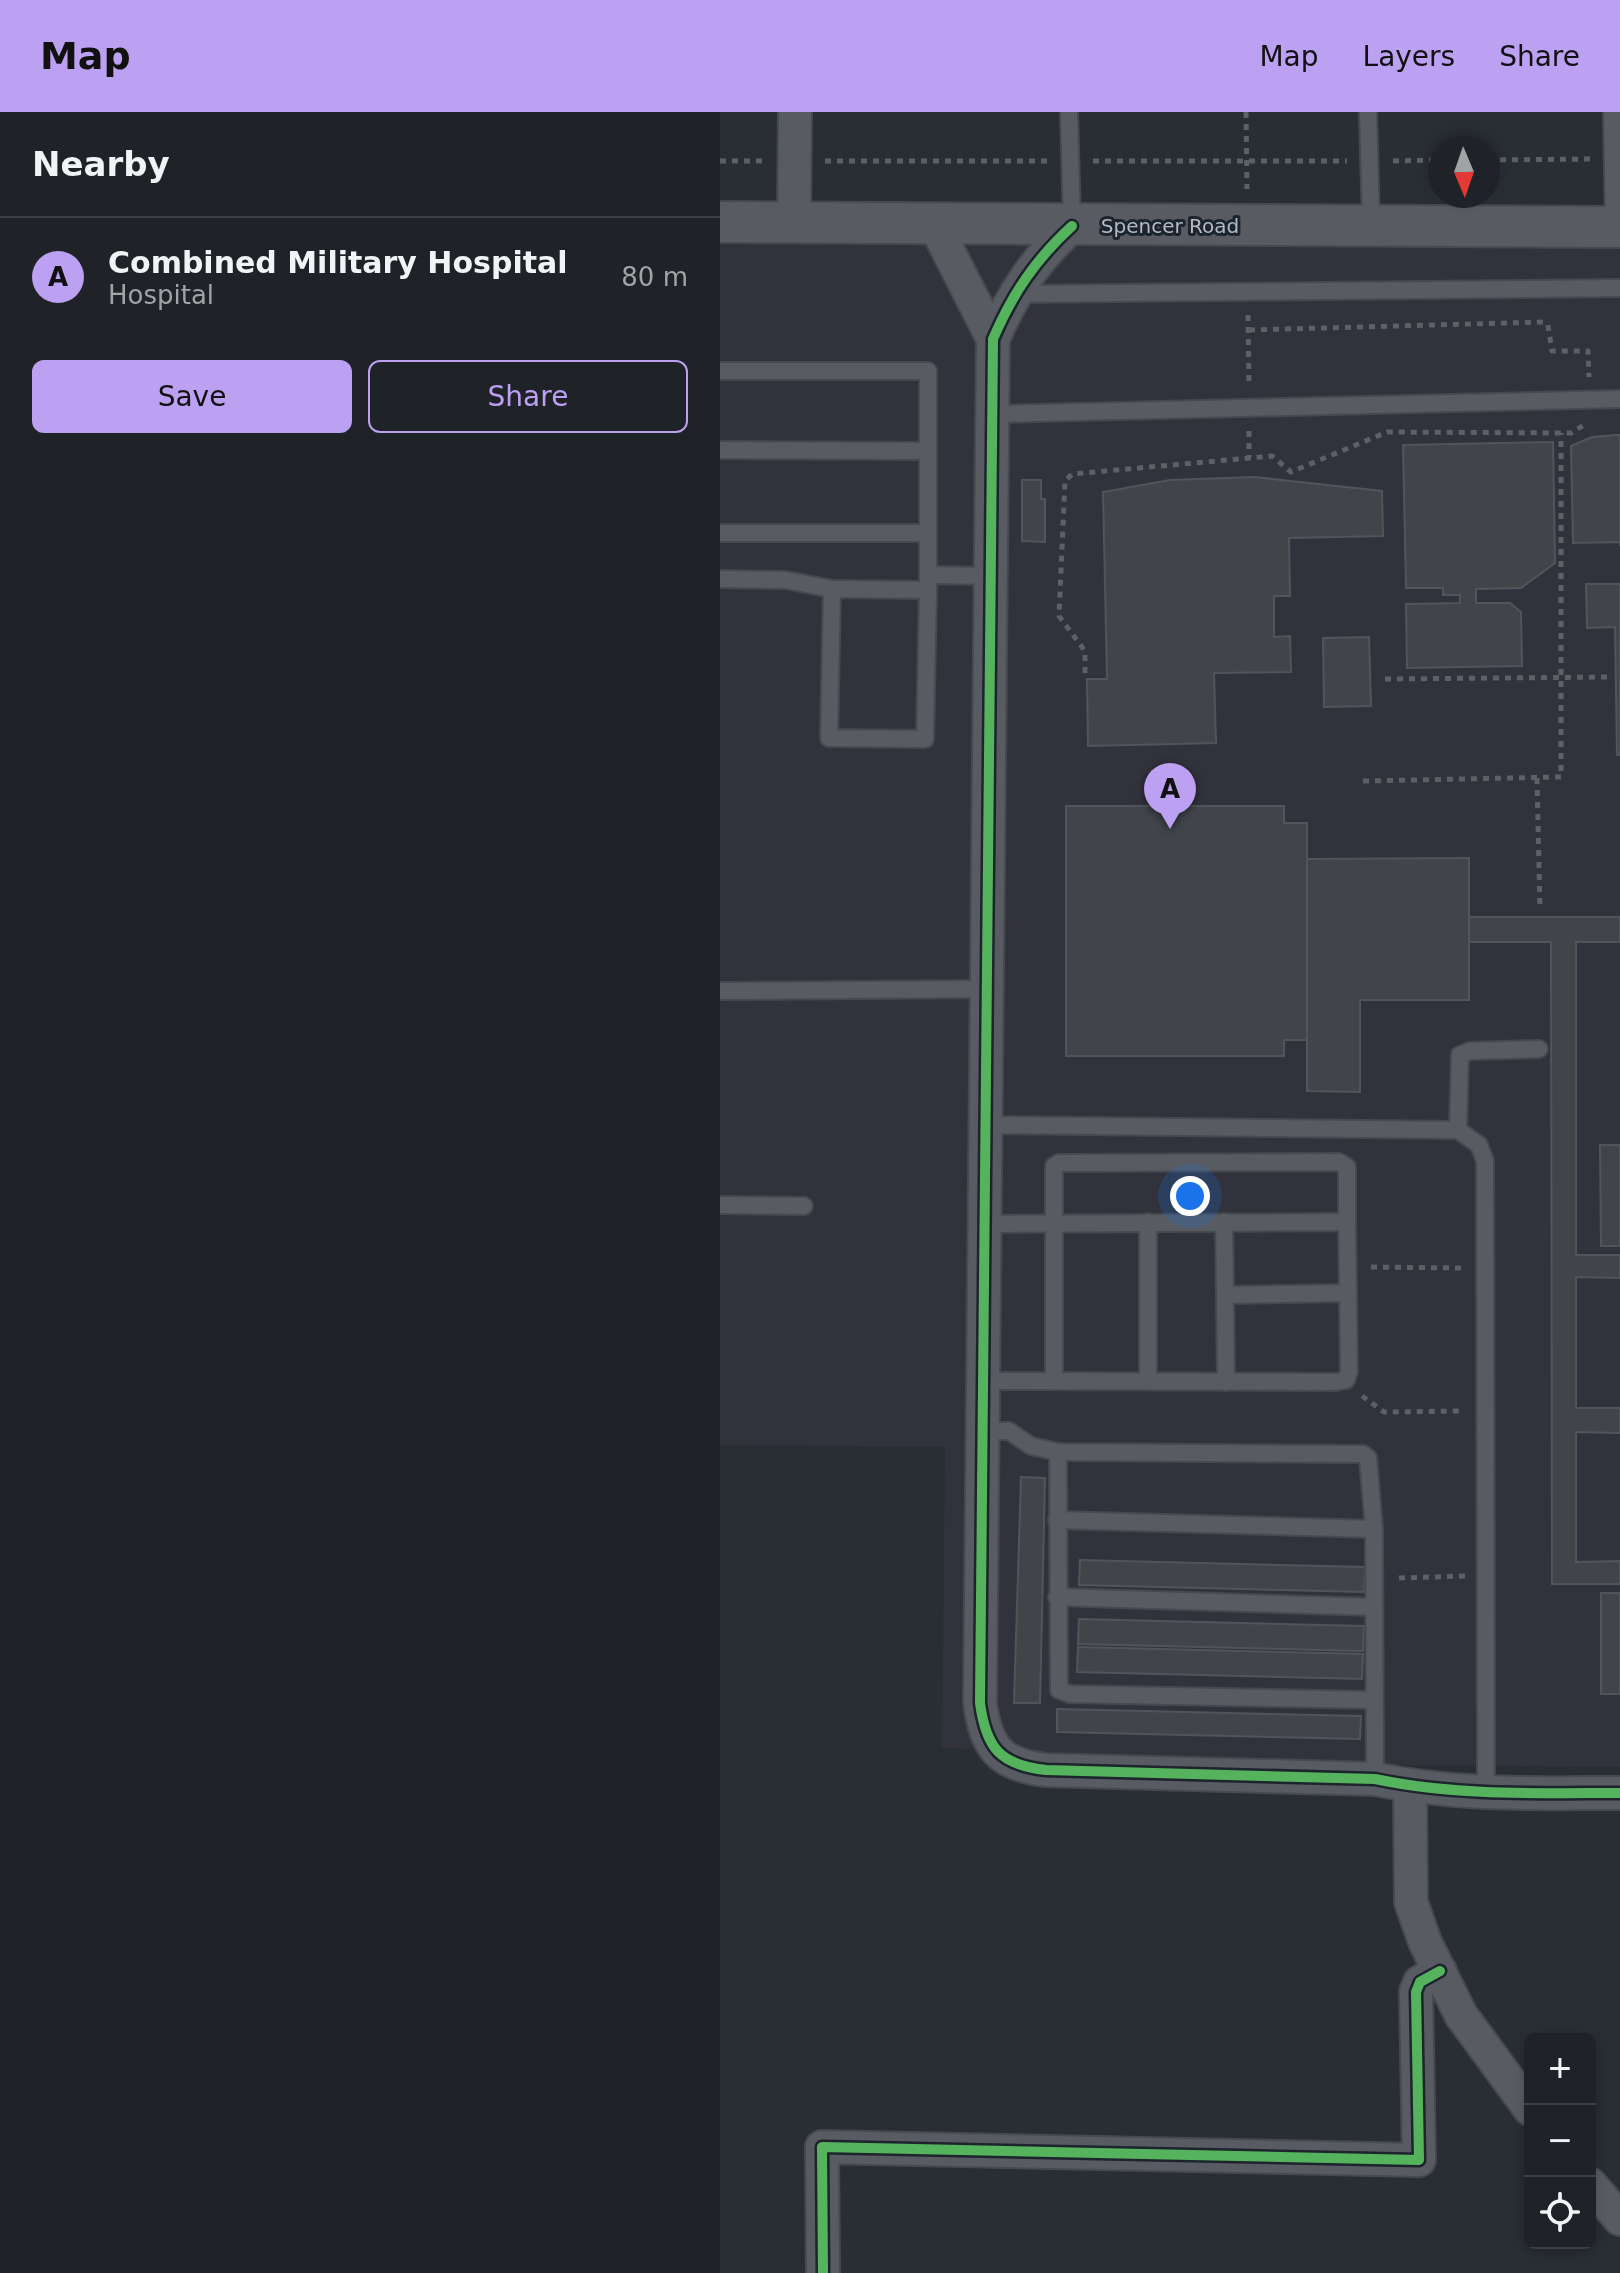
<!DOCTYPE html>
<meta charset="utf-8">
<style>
body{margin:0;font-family:"DejaVu Sans",sans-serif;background:#272a2e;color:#f1f3f6}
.controls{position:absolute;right:24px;bottom:24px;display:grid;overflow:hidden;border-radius:12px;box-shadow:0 4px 12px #0003}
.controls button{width:72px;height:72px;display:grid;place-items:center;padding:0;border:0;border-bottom:2px solid #3c3f43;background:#1f2226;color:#f1f3f6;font:40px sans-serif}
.compass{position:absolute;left:708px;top:24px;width:72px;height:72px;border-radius:50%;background:#1f2226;box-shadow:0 4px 12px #0003;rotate:178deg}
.you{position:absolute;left:470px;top:1084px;width:28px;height:28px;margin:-20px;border:6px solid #fff;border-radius:50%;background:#1a73e8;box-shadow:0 0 0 12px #1a73e833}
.badge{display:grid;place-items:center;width:52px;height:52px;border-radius:50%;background:#bca0f2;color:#111;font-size:26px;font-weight:700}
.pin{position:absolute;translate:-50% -66px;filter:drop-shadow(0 2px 4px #0008)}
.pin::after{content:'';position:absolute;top:42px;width:28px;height:24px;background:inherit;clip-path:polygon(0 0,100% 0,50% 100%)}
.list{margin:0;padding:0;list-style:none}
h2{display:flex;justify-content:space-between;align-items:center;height:104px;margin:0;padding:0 32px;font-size:34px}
h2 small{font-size:26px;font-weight:400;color:#a1a4a7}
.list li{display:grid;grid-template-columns:52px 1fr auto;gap:24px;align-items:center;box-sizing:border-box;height:120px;padding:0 32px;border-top:2px solid #3c3f43}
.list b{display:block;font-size:30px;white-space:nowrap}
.list p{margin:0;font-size:26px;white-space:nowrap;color:#a1a4a7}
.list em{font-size:26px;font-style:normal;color:#a1a4a7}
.actions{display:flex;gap:16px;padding:24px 32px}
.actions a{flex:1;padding:18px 0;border:2px solid #bca0f2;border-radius:12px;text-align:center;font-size:28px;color:#bca0f2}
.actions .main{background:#bca0f2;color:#111}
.icon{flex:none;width:44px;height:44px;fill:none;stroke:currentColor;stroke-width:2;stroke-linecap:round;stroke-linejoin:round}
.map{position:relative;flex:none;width:900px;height:2161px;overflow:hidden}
header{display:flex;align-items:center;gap:48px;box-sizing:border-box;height:112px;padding:0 40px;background:#bca0f2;color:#111}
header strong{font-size:38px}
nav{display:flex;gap:44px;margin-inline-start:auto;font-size:28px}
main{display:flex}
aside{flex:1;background:#1f2226}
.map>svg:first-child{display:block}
.medical{fill:#32323d}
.building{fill:#41454a;stroke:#51555b;stroke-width:2}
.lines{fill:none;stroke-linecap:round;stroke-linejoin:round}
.service-casing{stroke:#464a4e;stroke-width:20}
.minor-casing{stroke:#464a4e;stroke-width:36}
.tertiary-casing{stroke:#464a4e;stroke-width:44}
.path{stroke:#5c6166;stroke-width:5;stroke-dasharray:6 6;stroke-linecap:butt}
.service{stroke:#585c62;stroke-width:16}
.minor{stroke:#585c62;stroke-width:32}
.tertiary{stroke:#585c62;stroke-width:40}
.cycleway-casing{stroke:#1d242e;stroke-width:15}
.cycleway{stroke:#56b35d;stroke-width:10}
.labels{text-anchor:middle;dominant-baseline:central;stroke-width:6;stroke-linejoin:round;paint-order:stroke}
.street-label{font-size:20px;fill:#b2bac5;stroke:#1d242e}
</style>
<header>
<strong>Map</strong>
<nav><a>Map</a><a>Layers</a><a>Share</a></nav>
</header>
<main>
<aside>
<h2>Nearby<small></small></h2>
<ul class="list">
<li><span class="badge">A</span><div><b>Combined Military Hospital</b><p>Hospital</p></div><em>80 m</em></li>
</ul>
<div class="actions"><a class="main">Save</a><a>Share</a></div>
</aside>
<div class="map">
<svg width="900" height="2161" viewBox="0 0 900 2161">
<rect width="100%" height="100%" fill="#292e33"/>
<polygon class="medical" points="900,101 900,1655 684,1653 222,1636 225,1335 0,1333 0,102"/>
<g class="building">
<polygon points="896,323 900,323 900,434 900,430 853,431 851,334 872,325"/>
<polygon points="833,330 835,451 801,476 756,477 756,491 790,491 801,500 802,554 687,556 686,492 740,491 740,483 723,483 723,476 686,476 683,333"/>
<polygon points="535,365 662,379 663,424 569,426 570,484 554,484 554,525 570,524 571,560 494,561 496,631 368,634 367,567 387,567 383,380 450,368"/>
<polygon points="302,368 321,368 321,387 325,387 325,430 302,429"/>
<polygon points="866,472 900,472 900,643 897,643 895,515 867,516"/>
<polygon points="649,525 651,594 604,595 603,526"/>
<polygon points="346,694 564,694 564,711 587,711 587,928 564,928 564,944 346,944"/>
<polygon points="749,746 749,888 640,888 640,980 587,979 587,747"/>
<polygon points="749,805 900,805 900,830 856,830 856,1143 900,1143 900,1166 856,1165 856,1296 900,1296 900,1321 856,1320 856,1450 900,1449 900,1472 832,1472 831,830 749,830"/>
<polygon points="880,1033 900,1033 900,1134 881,1134"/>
<polygon points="301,1365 325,1366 320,1591 294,1591"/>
<polygon points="360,1448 645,1455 644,1480 359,1473"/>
<rect x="881" y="1481" width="19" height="101"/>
<polygon points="359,1507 644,1514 643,1539 358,1532"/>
<polygon points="358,1535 643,1542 642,1567 357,1560"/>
<polygon points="337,1597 641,1604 640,1627 337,1620"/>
</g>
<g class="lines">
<defs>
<g id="service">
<polyline points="349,0 352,112"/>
<polyline points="648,0 651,113"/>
<polyline points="892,0 894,115"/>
<polyline points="294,182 900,176"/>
<polyline points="0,259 208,259 208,463"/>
<polyline points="273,302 900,287"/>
<polyline points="0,338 208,339"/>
<polyline points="0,421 208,421"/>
<polyline points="0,467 66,468 112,477"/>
<polyline points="208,478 112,477 109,626 205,627 208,478 208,463 271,464"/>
<polyline points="0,879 266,877"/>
<polyline points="264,1013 738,1018 759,1033 765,1049 766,1681"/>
<polyline points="738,1018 740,943 750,939 819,937"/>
<polyline points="0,1093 84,1094"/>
<polyline points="504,1110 505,1183"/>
<polyline points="334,1268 334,1054 339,1051 619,1050 627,1055 627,1110"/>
<polyline points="264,1269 616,1270 626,1268 629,1260 627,1110 265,1112"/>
<polyline points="428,1269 428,1110"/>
<polyline points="506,1270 505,1183 627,1181"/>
<polyline points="264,1319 289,1319 311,1334 338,1340 643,1342 648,1346 654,1417 655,1667"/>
<polyline points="338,1340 339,1578 350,1582 654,1588"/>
<polyline points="337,1408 654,1417"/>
<polyline points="337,1485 654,1495"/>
</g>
<g id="minor">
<polyline points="74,112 75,0"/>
<polyline points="215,113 273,227"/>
<path d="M352 114C315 148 293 181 273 227L260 1591C266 1636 280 1653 326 1658L655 1667C736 1684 818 1681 900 1681"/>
<polyline points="690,1674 691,1790 705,1830 741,1903 810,1997"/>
<polyline points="870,2072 900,2107"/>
<polyline points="103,2161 102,2035 699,2048 696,1880 700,1870 720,1859"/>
</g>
<polyline id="tertiary" points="0,110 900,115"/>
</defs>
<use href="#service" class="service-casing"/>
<use href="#minor" class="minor-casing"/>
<use href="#tertiary" class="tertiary-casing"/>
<g class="path">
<polyline points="526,0 527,77"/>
<polyline points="768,48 871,47"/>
<polyline points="0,49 43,49"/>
<polyline points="105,49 327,49"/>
<polyline points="373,49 627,49"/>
<polyline points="673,49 720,48"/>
<polyline points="528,203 529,273"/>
<polyline points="529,218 823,210 828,213 832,239 868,239 869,265"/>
<polyline points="529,319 529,346"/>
<polyline points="365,561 365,539 339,504 345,369 352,362 552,344 571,360 667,320 841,321 851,321 864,313"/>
<polyline points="665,567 889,565"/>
<polyline points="817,666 820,798"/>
<polyline points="643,669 841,665 841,321"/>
<polyline points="651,1155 741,1156"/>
<polyline points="642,1284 664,1300 742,1299"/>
<polyline points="679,1466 745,1464"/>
</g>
<use href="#service" class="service"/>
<use href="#minor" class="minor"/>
<use href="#tertiary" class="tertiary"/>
<defs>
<g id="cycleway">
<path d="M352 114C315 148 293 181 273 227L260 1591C266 1636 280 1653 326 1658L655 1667C736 1684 818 1681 900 1681"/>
<polyline points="103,2161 102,2035 699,2048 696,1880 700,1870 720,1859"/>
</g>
</defs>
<use href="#cycleway" class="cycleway-casing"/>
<use href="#cycleway" class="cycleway"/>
</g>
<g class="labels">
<g class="street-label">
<text x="450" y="114">Spencer Road</text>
</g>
</g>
</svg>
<div class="controls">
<button>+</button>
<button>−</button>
<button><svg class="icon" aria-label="locate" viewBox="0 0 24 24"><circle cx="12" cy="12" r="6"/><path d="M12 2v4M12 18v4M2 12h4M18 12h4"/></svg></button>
</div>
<svg class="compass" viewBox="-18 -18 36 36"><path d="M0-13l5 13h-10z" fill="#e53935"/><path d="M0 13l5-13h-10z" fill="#a1a4a7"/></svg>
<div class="you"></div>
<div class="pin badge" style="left:450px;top:717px">A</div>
</div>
</main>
